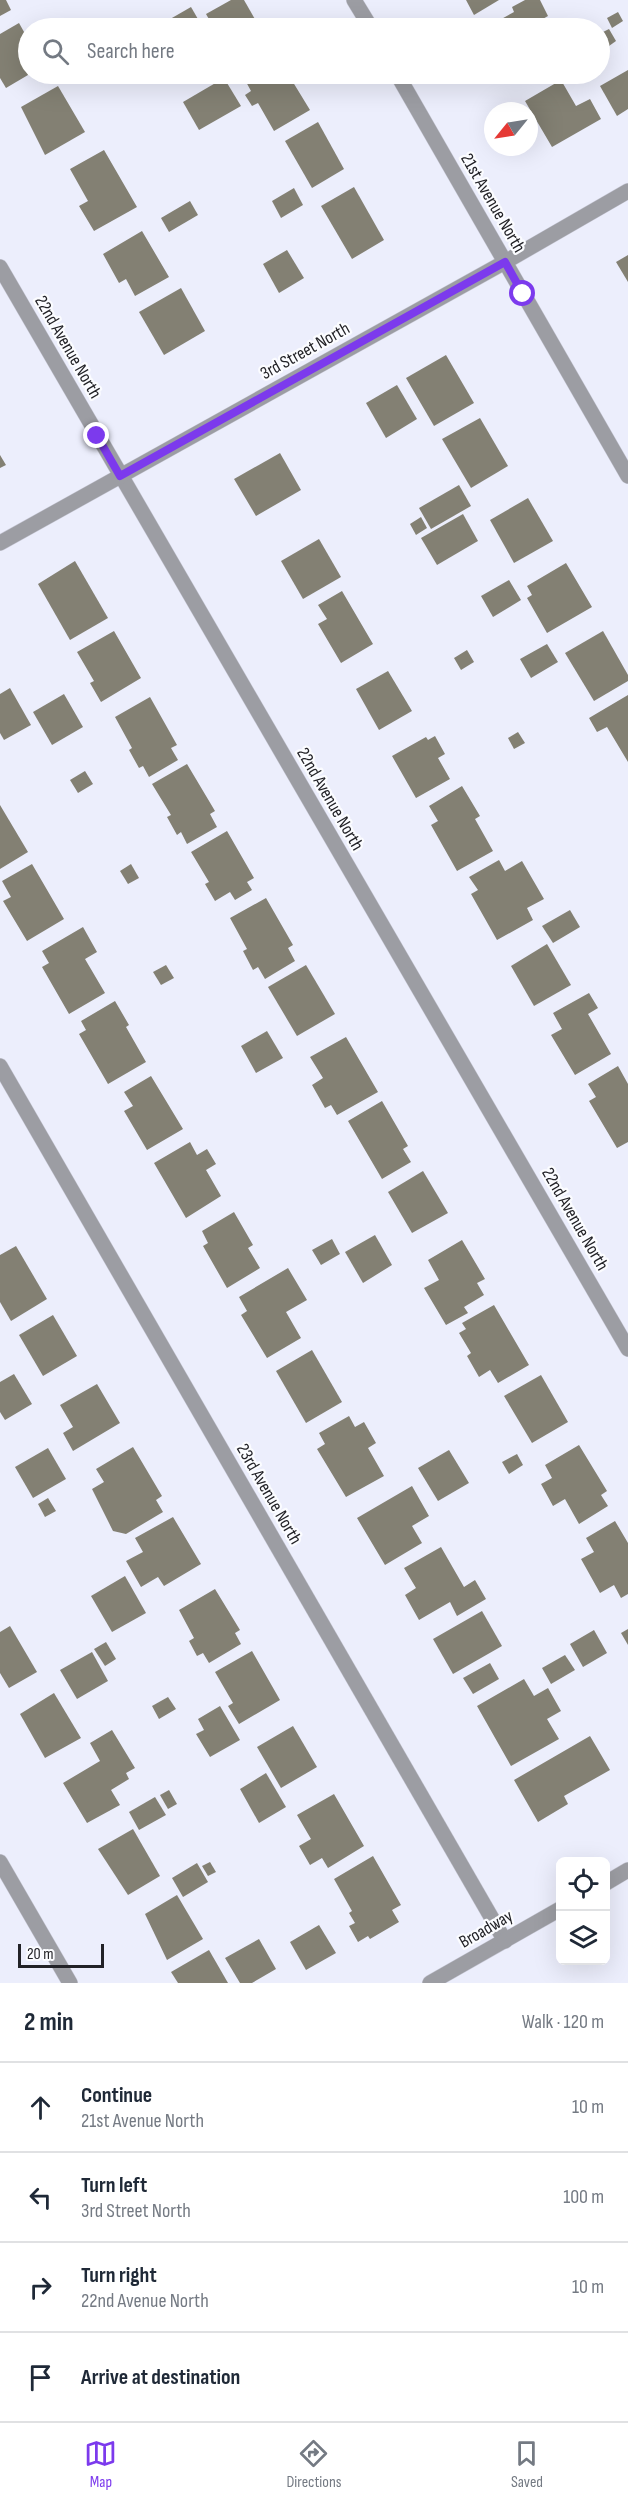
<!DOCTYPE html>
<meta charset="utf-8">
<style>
body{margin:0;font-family:"Sofia Sans Condensed",sans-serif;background:#f6f6f7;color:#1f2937}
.controls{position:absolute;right:18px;bottom:18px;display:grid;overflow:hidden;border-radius:9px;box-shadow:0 6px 24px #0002}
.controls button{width:54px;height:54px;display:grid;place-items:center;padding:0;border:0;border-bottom:2px solid #e0e1e3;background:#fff;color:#1f2937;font:30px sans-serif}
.compass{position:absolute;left:484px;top:102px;width:54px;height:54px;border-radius:50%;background:#fff;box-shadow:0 6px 24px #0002;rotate:240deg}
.scale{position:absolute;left:18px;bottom:15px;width:86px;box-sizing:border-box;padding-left:6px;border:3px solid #222227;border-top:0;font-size:16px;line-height:21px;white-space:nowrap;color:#222227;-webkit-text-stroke:4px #fbfcff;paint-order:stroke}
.stop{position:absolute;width:18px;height:18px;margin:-14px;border:4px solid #7c3aed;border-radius:50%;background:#fff}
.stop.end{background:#7c3aed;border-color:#fff;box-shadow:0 2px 6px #0008}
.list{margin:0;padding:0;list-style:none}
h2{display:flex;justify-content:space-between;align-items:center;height:78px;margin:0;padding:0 24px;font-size:26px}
h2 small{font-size:20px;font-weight:400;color:#747a83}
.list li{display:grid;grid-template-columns:39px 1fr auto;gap:18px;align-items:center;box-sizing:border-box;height:90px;padding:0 24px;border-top:2px solid #e0e1e3}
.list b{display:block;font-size:22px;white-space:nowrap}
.list p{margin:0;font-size:20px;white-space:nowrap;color:#747a83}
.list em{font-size:20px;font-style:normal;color:#747a83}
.icon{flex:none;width:33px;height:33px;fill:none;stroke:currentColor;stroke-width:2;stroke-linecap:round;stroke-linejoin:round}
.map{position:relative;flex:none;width:628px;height:1983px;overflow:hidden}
.search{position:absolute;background:#fff;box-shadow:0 6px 24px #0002;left:18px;right:18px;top:18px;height:66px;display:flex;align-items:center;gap:15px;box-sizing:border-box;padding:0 21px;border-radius:33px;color:#747a83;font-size:22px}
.sheet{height:438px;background:#fff}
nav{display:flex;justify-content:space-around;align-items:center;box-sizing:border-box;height:84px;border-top:2px solid #e0e1e3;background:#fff;font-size:16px;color:#747a83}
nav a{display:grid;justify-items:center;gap:3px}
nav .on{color:#7c3aed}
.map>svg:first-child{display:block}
.building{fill:#838073}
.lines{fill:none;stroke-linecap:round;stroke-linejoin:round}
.minor-casing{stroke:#c8c9d6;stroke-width:16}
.minor{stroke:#9c9da3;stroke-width:15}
.route{stroke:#7c3aed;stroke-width:8}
.labels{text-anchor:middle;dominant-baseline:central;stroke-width:4.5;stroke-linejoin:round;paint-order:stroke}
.street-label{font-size:18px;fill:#222227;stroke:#fbfcff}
</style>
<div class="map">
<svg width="628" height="1983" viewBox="0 0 628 1983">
<rect width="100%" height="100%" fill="#eceefc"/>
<g class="building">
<polygon points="0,0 6,0 11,10 0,16"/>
<polygon points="231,0 244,0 260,28 214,28 206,14"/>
<polygon points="466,0 499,0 474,15"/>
<polygon points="525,0 540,0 548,16 541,20 546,28 485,28 514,12 512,7"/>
<polygon points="191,7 202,26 198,28 159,28 158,26"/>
<polygon points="618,12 623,21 612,28 607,18"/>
<polygon points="19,23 28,39 28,75 6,88 0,78 0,34"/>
<polygon points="609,29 616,41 609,46 601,33"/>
<polygon points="628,70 628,109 617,116 600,86"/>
<polygon points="257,74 288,74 310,110 274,131 258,103 252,106 245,95 251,91 245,80"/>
<polygon points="224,78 241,106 199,130 183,102"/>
<polygon points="561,80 576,106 590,99 601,119 552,147 525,101"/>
<polygon points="58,86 85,132 45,155 21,107"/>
<polygon points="318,122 344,169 312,188 285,141"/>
<polygon points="104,150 137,207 94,231 79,206 88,201 70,169"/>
<polygon points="354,187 384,240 352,259 321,206"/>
<polygon points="294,188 303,205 281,218 272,201"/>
<polygon points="190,201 198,215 169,232 161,218"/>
<polygon points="142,231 169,277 135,296 126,279 119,283 103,254"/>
<polygon points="287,250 304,278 279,293 263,264"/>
<polygon points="628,255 628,282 616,262"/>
<polygon points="181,288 205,331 164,355 139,312"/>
<polygon points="446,355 474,403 434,426 406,378"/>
<polygon points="397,385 417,419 386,438 366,403"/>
<polygon points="480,418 508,466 471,488 442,439"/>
<polygon points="280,453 301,490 256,516 234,479"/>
<polygon points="0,455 6,465 0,468"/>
<polygon points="459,485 471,506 431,529 419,508"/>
<polygon points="528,498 553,541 514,563 490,520"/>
<polygon points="463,514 478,541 437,565 421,538"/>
<polygon points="421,517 427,528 416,535 410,524"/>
<polygon points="319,539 341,577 303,599 281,561"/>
<polygon points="75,561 108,618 70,640 38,584"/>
<polygon points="566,563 592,607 547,633 527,598 532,595 527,586"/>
<polygon points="509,580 521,600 493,617 481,596"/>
<polygon points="342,591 373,644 341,663 318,624 327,619 318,605"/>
<polygon points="114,631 141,678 101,702 90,683 94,681 77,652"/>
<polygon points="603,631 628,675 628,681 594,701 565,653"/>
<polygon points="547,644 558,662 531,678 520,659"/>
<polygon points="467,650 474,662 461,670 454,658"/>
<polygon points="388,671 412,711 379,730 356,689"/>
<polygon points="10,688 31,725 4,740 0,733 0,694"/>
<polygon points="64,694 83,727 52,745 33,712"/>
<polygon points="628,695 628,762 607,727 597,732 589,718"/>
<polygon points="150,697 177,745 171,748 178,760 149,777 143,766 139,768 129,750 132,748 115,717"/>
<polygon points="518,732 525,743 514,749 508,738"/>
<polygon points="435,736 445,754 438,758 450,779 416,798 392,756 426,737 428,740"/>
<polygon points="187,764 215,811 210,814 217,827 187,844 181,832 177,835 167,817 171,815 152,784"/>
<polygon points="85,771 93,784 78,793 70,780"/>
<polygon points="462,786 480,816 475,819 493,851 457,871 431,825 438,821 429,806"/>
<polygon points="0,805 28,852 0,869"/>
<polygon points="227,831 254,878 247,882 252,890 235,900 230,892 215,901 205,884 209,882 191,852"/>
<polygon points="499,860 505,871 522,861 544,899 527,908 533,920 497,940 471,894 478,890 469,877"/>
<polygon points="32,864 64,919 27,941 3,901 11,897 2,881"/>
<polygon points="131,864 139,878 128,884 120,871"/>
<polygon points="266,898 293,945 288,948 295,961 265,979 258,967 253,970 243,951 247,949 230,918"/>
<polygon points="570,910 580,927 553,943 542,926"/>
<polygon points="83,927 97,952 85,959 105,993 69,1014 42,967 49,963 42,951"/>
<polygon points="547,944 571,985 534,1006 511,966"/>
<polygon points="166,965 174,978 161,985 153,972"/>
<polygon points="306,965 335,1014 297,1036 268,987"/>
<polygon points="589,993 598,1008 588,1014 611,1054 575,1075 551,1035 562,1029 553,1013"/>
<polygon points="115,1001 129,1025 126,1027 146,1062 108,1084 79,1034 86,1030 81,1021"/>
<polygon points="267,1031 283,1058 256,1073 241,1046"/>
<polygon points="346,1037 378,1092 337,1115 331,1105 325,1108 312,1085 323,1078 310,1057"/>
<polygon points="618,1066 628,1084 628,1142 617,1148 589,1101 596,1097 588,1084"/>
<polygon points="151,1076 183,1129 147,1150 124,1111 133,1106 124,1092"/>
<polygon points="382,1101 408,1146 403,1149 411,1162 382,1179 348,1121"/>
<polygon points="190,1142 197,1155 207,1149 216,1164 206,1170 221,1196 186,1218 154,1163"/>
<polygon points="423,1171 448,1213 412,1233 388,1192"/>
<polygon points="234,1212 253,1245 248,1248 260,1268 227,1288 203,1246 208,1243 202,1231"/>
<polygon points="375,1235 392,1265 363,1283 345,1252"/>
<polygon points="332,1239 340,1254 321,1265 312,1250"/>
<polygon points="462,1240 485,1279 477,1283 484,1295 464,1307 468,1313 446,1325 424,1288 439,1280 428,1260"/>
<polygon points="16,1246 47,1299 11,1321 0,1302 0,1255"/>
<polygon points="288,1268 307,1300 286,1312 301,1338 267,1358 241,1315 247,1311 239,1297"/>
<polygon points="494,1305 529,1365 498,1383 490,1370 479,1377 467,1356 471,1353 459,1333 466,1329 462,1323"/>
<polygon points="53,1315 77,1356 43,1376 19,1335"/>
<polygon points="312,1350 342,1402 306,1423 276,1371"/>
<polygon points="14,1374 32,1404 5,1420 0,1412 0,1382"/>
<polygon points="541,1375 568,1422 532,1443 504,1396"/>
<polygon points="97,1384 120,1423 73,1451 63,1433 73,1427 60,1405"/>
<polygon points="349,1416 355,1427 364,1422 376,1443 368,1448 384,1476 346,1497 317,1449 325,1444 319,1433"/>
<polygon points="579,1445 607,1491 601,1495 608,1506 579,1524 565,1499 553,1506 541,1484 552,1478 545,1465"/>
<polygon points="133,1447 162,1496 156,1500 163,1512 126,1534 113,1531 92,1489 104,1482 96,1469"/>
<polygon points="48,1448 66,1479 33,1498 15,1467"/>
<polygon points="449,1450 469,1483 438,1501 418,1468"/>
<polygon points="517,1454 523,1465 509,1474 502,1462"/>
<polygon points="412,1486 429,1516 412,1526 422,1543 385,1565 357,1518"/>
<polygon points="48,1498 56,1511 45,1517 38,1504"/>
<polygon points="173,1517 201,1564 164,1586 158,1577 141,1587 126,1561 143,1552 135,1538"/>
<polygon points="615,1521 628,1543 628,1594 621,1598 614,1585 600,1593 581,1559 594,1552 586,1538"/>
<polygon points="441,1547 464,1587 475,1580 486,1599 457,1616 450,1602 419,1620 405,1595 416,1588 404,1568"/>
<polygon points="125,1576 146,1613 112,1632 91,1596"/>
<polygon points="215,1589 240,1630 235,1633 241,1644 209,1663 203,1653 197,1656 189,1641 194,1638 179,1610"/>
<polygon points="482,1611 502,1646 453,1674 433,1639"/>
<polygon points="10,1626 37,1672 9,1688 0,1673 0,1632"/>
<polygon points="628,1629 628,1645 621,1633"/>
<polygon points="594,1630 607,1653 583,1667 570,1644"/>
<polygon points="106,1642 116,1659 105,1666 94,1649"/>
<polygon points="252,1651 280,1700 239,1724 228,1706 233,1703 215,1672"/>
<polygon points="92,1652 108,1681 77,1699 60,1670"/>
<polygon points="565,1655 575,1670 551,1684 542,1668"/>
<polygon points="490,1663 499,1679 473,1694 463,1678"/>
<polygon points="524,1679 534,1696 548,1688 561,1711 547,1719 559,1739 511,1766 477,1706"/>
<polygon points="54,1693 81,1738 45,1758 20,1714"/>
<polygon points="168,1697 176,1709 159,1719 152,1706"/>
<polygon points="220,1706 240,1740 210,1757 196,1734 204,1730 198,1719"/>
<polygon points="293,1726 317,1767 281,1788 257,1747"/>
<polygon points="112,1730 135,1768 126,1773 129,1779 111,1790 120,1805 87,1823 63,1783 100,1761 90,1743"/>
<polygon points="590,1736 610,1770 564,1796 568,1804 538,1822 514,1780"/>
<polygon points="266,1773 286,1807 259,1823 240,1789"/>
<polygon points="169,1790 177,1804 168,1809 160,1795"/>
<polygon points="334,1794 364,1846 328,1868 322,1858 310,1865 299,1846 311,1839 297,1815"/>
<polygon points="155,1797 166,1815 139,1830 129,1812"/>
<polygon points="133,1829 160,1876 128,1895 98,1849"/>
<polygon points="373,1856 401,1905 392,1910 399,1922 370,1939 368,1936 358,1942 349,1926 355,1923 349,1913 352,1911 334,1879"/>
<polygon points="210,1862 216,1872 208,1876 202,1866"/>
<polygon points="197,1863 208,1882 183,1897 172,1878"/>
<polygon points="177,1895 203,1939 167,1960 145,1914"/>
<polygon points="319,1925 336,1953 306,1970 290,1942"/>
<polygon points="259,1939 276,1969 252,1983 240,1983 225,1958"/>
<polygon points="209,1950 228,1983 178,1983 171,1972"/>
</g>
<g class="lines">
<defs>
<g id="minor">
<polyline points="354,0 371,28"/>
<polyline points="397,74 628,476"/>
<polyline points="0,267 628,1349"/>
<polyline points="0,543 505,262 628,191"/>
<polyline points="0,1066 505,1941"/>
<polyline points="0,1862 70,1983"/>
<polyline points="606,1883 628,1870"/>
<polyline points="430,1983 560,1909"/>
</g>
</defs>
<use href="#minor" class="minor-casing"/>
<use href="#minor" class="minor"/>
</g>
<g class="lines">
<polyline class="route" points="97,436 120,476 505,262 523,294"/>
</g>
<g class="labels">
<g class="street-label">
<text transform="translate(493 203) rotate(60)">21st Avenue North</text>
<text transform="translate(68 347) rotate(60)">22nd Avenue North</text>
<text transform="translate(305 351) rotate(-29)">3rd Street North</text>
<text transform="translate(330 799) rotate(60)">22nd Avenue North</text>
<text transform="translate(575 1219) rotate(60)">22nd Avenue North</text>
<text transform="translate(269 1494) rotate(60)">23rd Avenue North</text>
<text transform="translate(486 1929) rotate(-30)">Broadway</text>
</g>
</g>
</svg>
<div class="controls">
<button><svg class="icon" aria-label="locate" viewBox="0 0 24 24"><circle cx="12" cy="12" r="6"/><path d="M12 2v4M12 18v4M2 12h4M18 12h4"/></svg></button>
<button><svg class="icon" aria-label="layers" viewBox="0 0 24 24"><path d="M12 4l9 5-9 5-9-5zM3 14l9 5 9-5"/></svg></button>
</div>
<svg class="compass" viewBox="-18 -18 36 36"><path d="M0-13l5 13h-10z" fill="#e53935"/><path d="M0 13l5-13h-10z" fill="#747a83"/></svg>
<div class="scale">20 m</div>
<div class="stop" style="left:523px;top:294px"></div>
<div class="stop end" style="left:97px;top:436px"></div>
<div class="search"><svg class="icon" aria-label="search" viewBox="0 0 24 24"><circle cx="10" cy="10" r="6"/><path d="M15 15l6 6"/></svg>Search here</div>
</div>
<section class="sheet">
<h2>2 min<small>Walk · 120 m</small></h2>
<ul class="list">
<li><svg class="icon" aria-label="ahead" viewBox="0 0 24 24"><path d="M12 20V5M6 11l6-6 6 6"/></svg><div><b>Continue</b><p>21st Avenue North</p></div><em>10 m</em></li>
<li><svg class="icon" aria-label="left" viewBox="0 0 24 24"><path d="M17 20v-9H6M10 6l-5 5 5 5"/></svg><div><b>Turn left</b><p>3rd Street North</p></div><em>100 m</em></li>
<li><svg class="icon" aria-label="right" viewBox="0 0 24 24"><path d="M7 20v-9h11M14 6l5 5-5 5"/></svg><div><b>Turn right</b><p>22nd Avenue North</p></div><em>10 m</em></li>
<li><svg class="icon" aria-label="arrive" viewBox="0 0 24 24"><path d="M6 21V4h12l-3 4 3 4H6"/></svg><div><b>Arrive at destination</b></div></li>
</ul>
</section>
<nav>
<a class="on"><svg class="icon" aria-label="map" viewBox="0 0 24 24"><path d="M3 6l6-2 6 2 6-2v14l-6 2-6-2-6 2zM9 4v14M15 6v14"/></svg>Map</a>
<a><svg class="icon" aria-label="directions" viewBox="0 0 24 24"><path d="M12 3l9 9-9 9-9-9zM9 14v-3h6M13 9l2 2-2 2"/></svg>Directions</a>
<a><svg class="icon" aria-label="saved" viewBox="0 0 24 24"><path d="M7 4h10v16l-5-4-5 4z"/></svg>Saved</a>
</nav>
